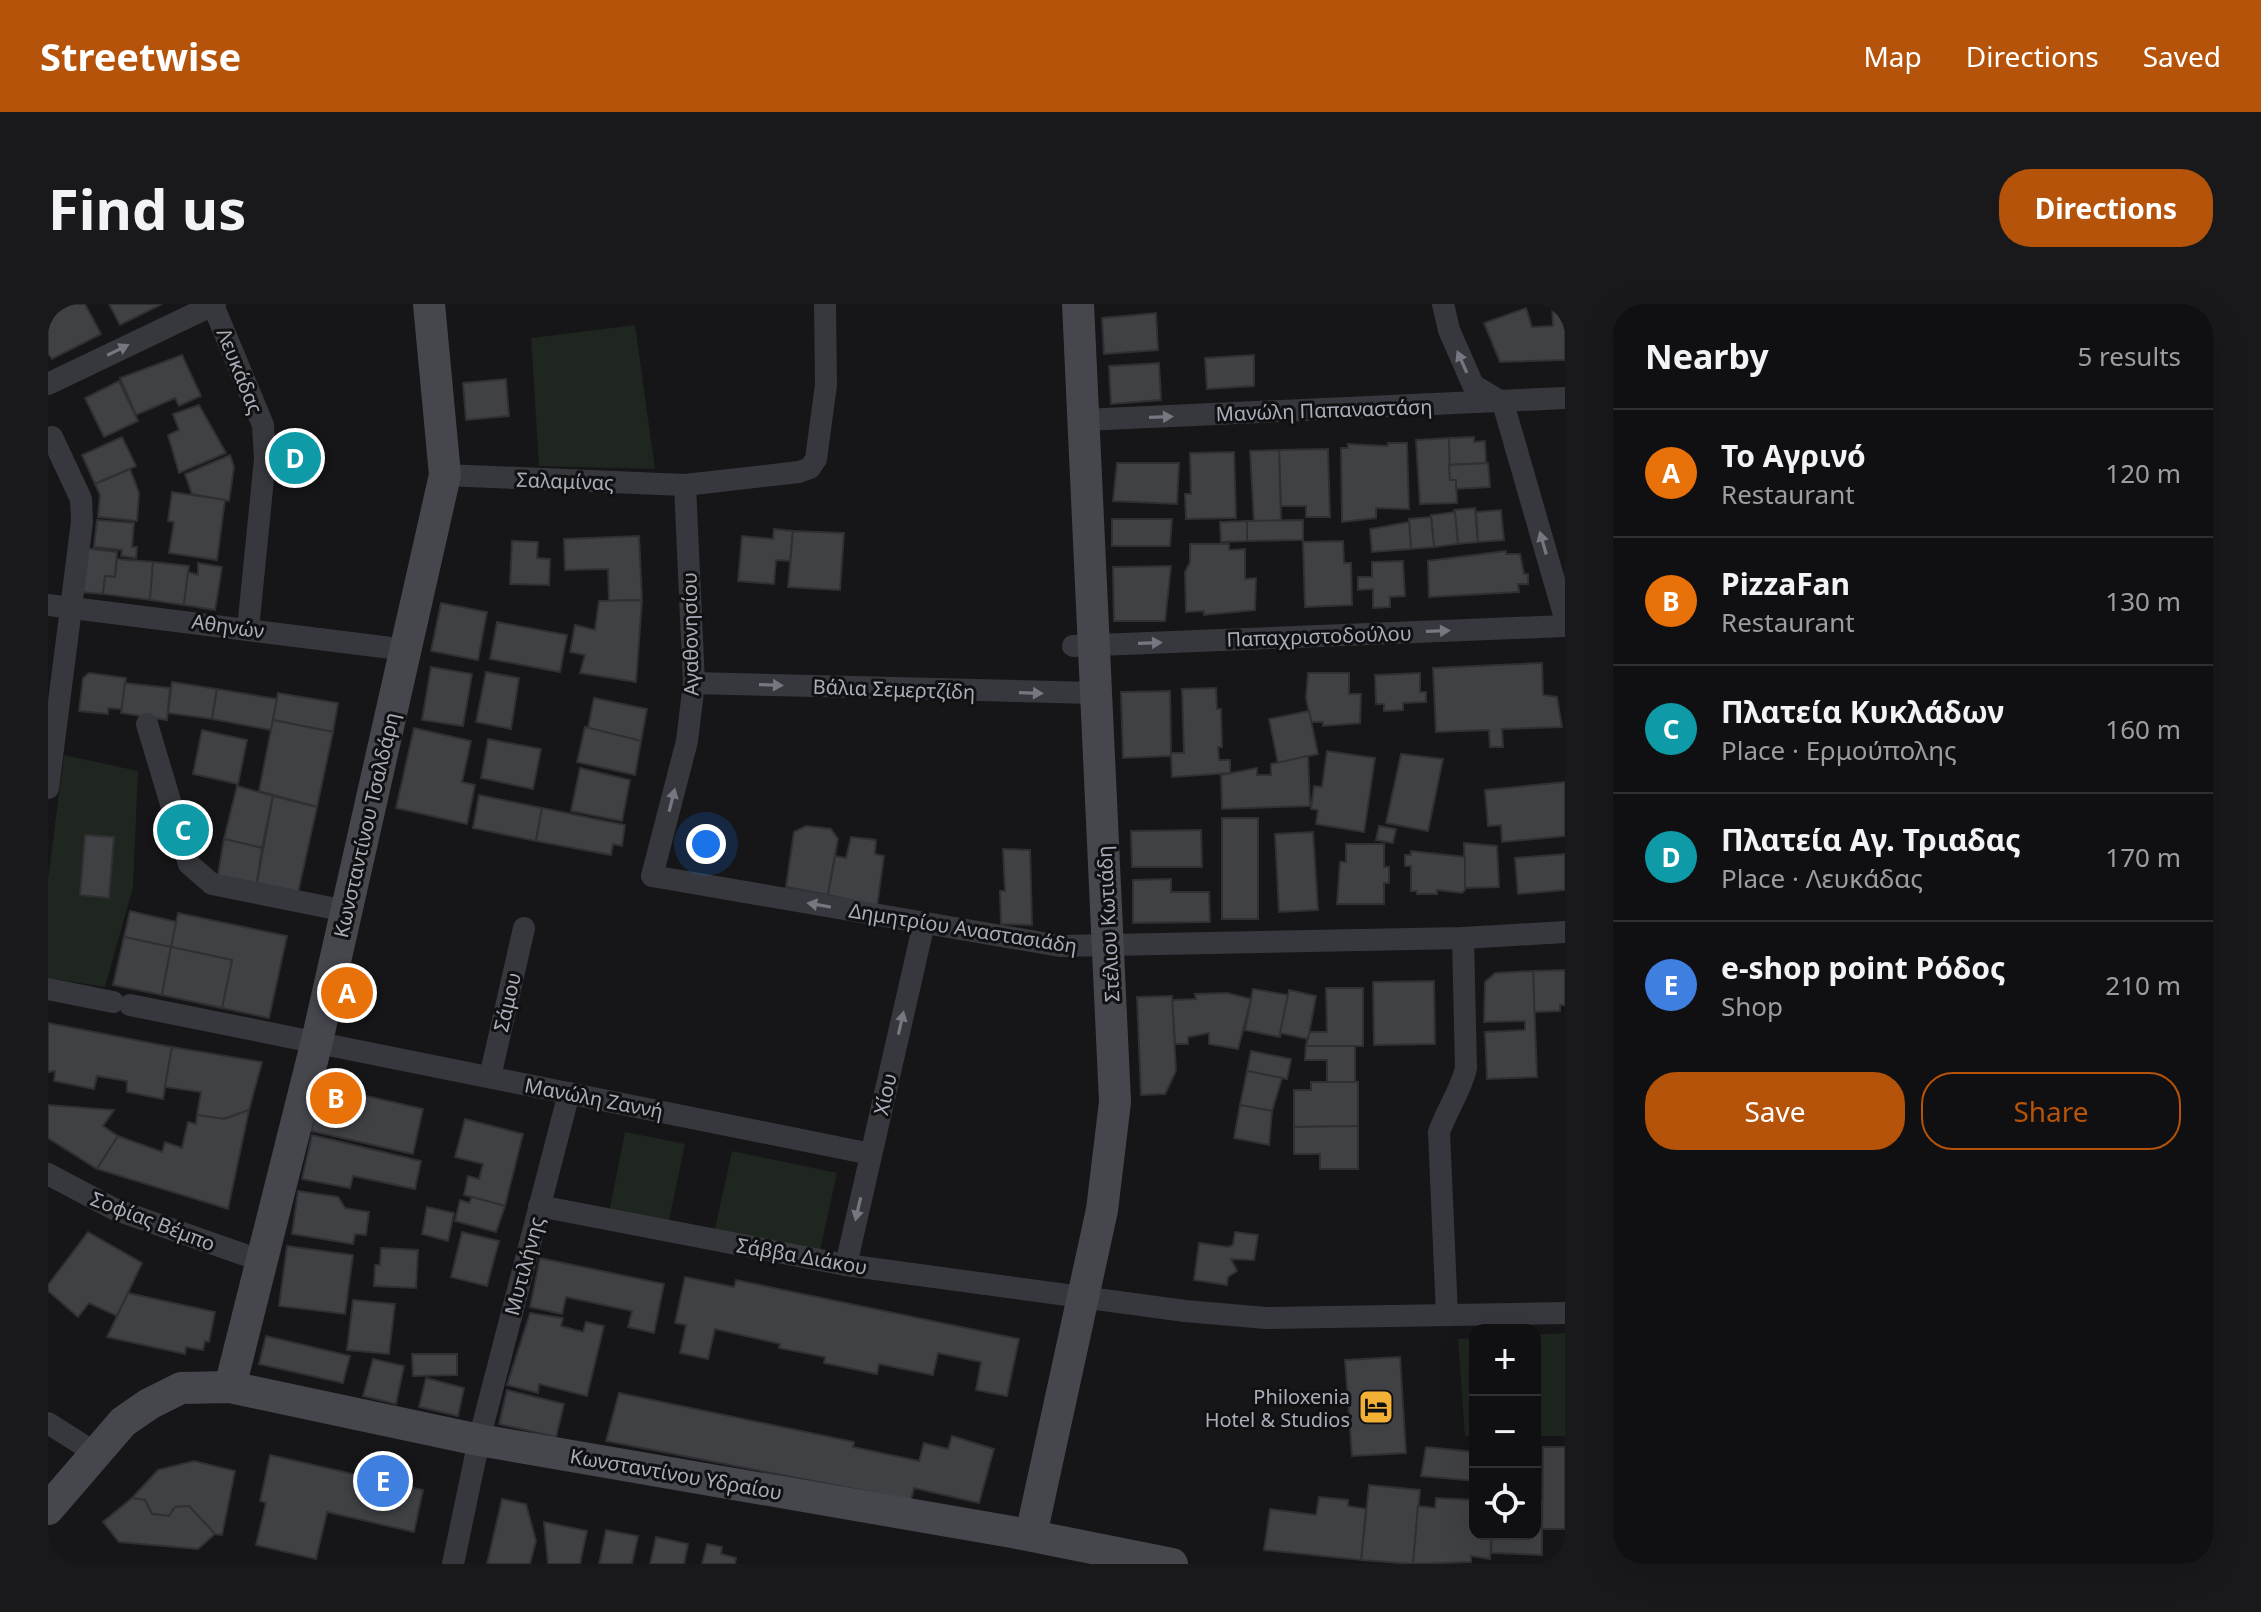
<!DOCTYPE html>
<meta charset="utf-8">
<style>
body{margin:0;font-family:"Noto Sans",sans-serif;background:#19191b;color:#f1f3f6}
.controls{position:absolute;right:24px;bottom:24px;display:grid;overflow:hidden;border-radius:16px;box-shadow:0 8px 32px #0002}
.controls button{width:72px;height:72px;display:grid;place-items:center;padding:0;border:0;border-bottom:2px solid #303032;background:#101012;color:#f1f3f6;font:40px sans-serif}
.you{position:absolute;left:658px;top:540px;width:28px;height:28px;margin:-20px;border:6px solid #fff;border-radius:50%;background:#1a73e8;box-shadow:0 0 0 12px #1a73e833}
.badge{display:grid;place-items:center;width:52px;height:52px;border-radius:50%;background:#b45309;color:#fff;font-size:26px;font-weight:700}
.pin{position:absolute;translate:-50% -50%;border:4px solid #fff;box-shadow:0 2px 8px #0006}
.list{margin:0;padding:0;list-style:none}
h2{display:flex;justify-content:space-between;align-items:center;height:104px;margin:0;padding:0 32px;font-size:34px}
h2 small{font-size:26px;font-weight:400;color:#9c9d9f}
.list li{display:grid;grid-template-columns:52px 1fr auto;gap:24px;align-items:center;box-sizing:border-box;height:128px;padding:0 32px;border-top:2px solid #303032}
.list b{display:block;font-size:30px;white-space:nowrap}
.list p{margin:0;font-size:26px;white-space:nowrap;color:#9c9d9f}
.list em{font-size:26px;font-style:normal;color:#9c9d9f}
.actions{display:flex;gap:16px;padding:24px 32px}
.actions a{flex:1;padding:18px 0;border:2px solid #b45309;border-radius:32px;text-align:center;font-size:28px;color:#b45309}
.actions .main{background:#b45309;color:#fff}
.icon{flex:none;width:44px;height:44px;fill:none;stroke:currentColor;stroke-width:2;stroke-linecap:round;stroke-linejoin:round}
.map{position:relative;flex:none;width:1517px;height:1260px;overflow:hidden;border-radius:32px}
header{display:flex;align-items:center;gap:48px;box-sizing:border-box;height:112px;padding:0 40px;background:#b45309;color:#fff}
header strong{font-size:38px}
nav{display:flex;gap:44px;margin-inline-start:auto;font-size:28px}
.intro{display:flex;align-items:center;justify-content:space-between;box-sizing:border-box;height:192px;padding:0 48px}
h1{margin:0;font-size:56px}
.button{padding:20px 36px;border-radius:32px;background:#b45309;color:#fff;font-size:28px;font-weight:700}
main{display:flex;gap:48px;padding:0 48px}
aside{flex:1;background:#101012;border-radius:32px;box-shadow:0 8px 32px #0002}
.map>svg:first-child{display:block}
.green{fill:#1e261f}
.building{fill:#404145;stroke:#303034;stroke-width:2}
.lines{fill:none;stroke-linecap:round;stroke-linejoin:round}
.street{stroke:#37383d;stroke-width:22}
.secondary{stroke:#45474d;stroke-width:32}
.oneway{fill:#757881}
.labels{text-anchor:middle;dominant-baseline:central;stroke-width:6;stroke-linejoin:round;paint-order:stroke}
.street-label{font-size:20px;fill:#a8adb8;stroke:#111113}
.poi-label{font-size:20px;fill:#a8adb8;stroke:#111113;text-anchor:end}
</style>
<header>
<strong>Streetwise</strong>
<nav><a>Map</a><a>Directions</a><a>Saved</a></nav>
</header>
<div class="intro"><h1>Find us</h1><a class="button">Directions</a></div>
<main>
<div class="map">
<svg width="1517" height="1260" viewBox="0 0 1517 1260">
<rect width="100%" height="100%" fill="#161618"/>
<g class="green">
<polygon points="587,21 607,165 491,162 483,34"/>
<polygon points="16,451 90,467 85,583 57,683 0,674 0,575"/>
<polygon points="577,828 637,840 620,921 561,909"/>
<polygon points="684,847 789,869 770,956 665,934"/>
<polygon points="1517,1029 1517,1132 1487,1132 1487,1031"/>
<polygon points="1427,1034 1427,1132 1417,1132 1410,1035"/>
</g>
<g class="building">
<polygon points="0,0 37,0 53,30 4,55 0,49"/>
<polygon points="61,0 114,0 72,21"/>
<polygon points="1517,1 1517,56 1452,58 1436,19 1478,4 1484,23 1505,22 1504,2"/>
<polygon points="1108,9 1110,46 1056,50 1054,14"/>
<polygon points="134,51 153,92 131,102 127,94 88,111 72,74"/>
<polygon points="1206,51 1206,82 1159,85 1157,54"/>
<polygon points="1111,59 1113,96 1063,100 1061,62"/>
<polygon points="458,75 461,112 418,116 415,79"/>
<polygon points="71,77 90,117 56,133 37,94"/>
<polygon points="151,101 178,149 131,169 120,131 131,126 125,110"/>
<polygon points="74,133 88,162 47,180 34,151"/>
<polygon points="1426,133 1426,138 1437,137 1438,159 1401,161 1401,134"/>
<polygon points="1401,134 1402,176 1408,176 1409,199 1372,200 1368,136"/>
<polygon points="1340,139 1359,139 1361,205 1328,204 1328,214 1294,218 1293,144 1300,144 1300,140 1340,142"/>
<polygon points="1280,145 1282,213 1258,213 1258,202 1233,202 1231,146"/>
<polygon points="1231,146 1233,217 1206,217 1202,147"/>
<polygon points="1186,148 1188,214 1138,215 1137,190 1143,190 1142,149"/>
<polygon points="182,151 186,163 181,197 144,190 137,170"/>
<polygon points="1069,159 1131,159 1129,200 1065,197"/>
<polygon points="1440,159 1442,183 1408,185 1408,176 1402,176 1401,161"/>
<polygon points="82,165 91,189 89,217 50,213 52,191 47,180"/>
<polygon points="124,188 177,196 169,256 121,249 126,218 120,217"/>
<polygon points="1427,204 1430,238 1410,240 1406,206"/>
<polygon points="1453,206 1456,236 1430,238 1428,208"/>
<polygon points="1407,208 1410,240 1386,243 1383,211"/>
<polygon points="1383,213 1386,243 1363,245 1361,215"/>
<polygon points="1064,215 1124,215 1122,242 1064,242"/>
<polygon points="49,216 86,219 84,243 89,243 88,254 73,252 74,246 46,243"/>
<polygon points="1255,216 1255,236 1199,237 1199,217"/>
<polygon points="1199,217 1199,237 1173,238 1172,218"/>
<polygon points="1361,218 1363,245 1324,248 1322,225"/>
<polygon points="726,225 745,227 742,257 728,256 726,280 690,277 694,232 725,235"/>
<polygon points="745,227 796,229 792,286 740,283"/>
<polygon points="591,232 594,296 561,297 560,265 517,266 516,235"/>
<polygon points="464,237 490,238 489,254 502,255 501,281 462,280"/>
<polygon points="1295,237 1296,259 1303,259 1304,301 1257,303 1255,238"/>
<polygon points="1142,240 1181,240 1181,246 1197,245 1197,275 1208,274 1207,306 1156,311 1156,307 1138,308 1137,268 1142,258"/>
<polygon points="36,244 69,248 67,273 57,272 55,290 32,288"/>
<polygon points="1458,247 1458,250 1472,250 1476,270 1480,270 1480,280 1470,280 1471,288 1381,293 1380,257"/>
<polygon points="69,255 105,258 102,296 55,290 57,272 67,273"/>
<polygon points="1355,257 1357,292 1342,293 1342,303 1325,304 1325,285 1310,286 1310,273 1324,273 1324,258"/>
<polygon points="105,258 141,262 136,301 102,296"/>
<polygon points="150,259 174,263 167,306 136,301 140,268 150,271"/>
<polygon points="1123,262 1117,317 1066,317 1065,263"/>
<polygon points="594,296 588,378 532,369 537,351 522,348 527,321 547,326 551,297"/>
<polygon points="393,299 439,308 430,356 383,347"/>
<polygon points="449,318 519,331 512,368 442,355"/>
<polygon points="1494,359 1495,391 1509,393 1514,423 1454,425 1455,443 1442,443 1441,426 1388,428 1385,364"/>
<polygon points="383,363 424,370 415,422 374,416"/>
<polygon points="438,368 471,374 463,425 428,418"/>
<polygon points="41,369 78,374 74,405 60,404 60,410 31,407 35,374"/>
<polygon points="1260,369 1301,369 1301,390 1313,390 1312,419 1275,422 1275,418 1263,418 1258,394"/>
<polygon points="1372,369 1372,388 1378,388 1378,398 1355,399 1355,406 1336,407 1336,400 1328,400 1327,371"/>
<polygon points="124,378 169,385 164,415 120,409"/>
<polygon points="77,379 122,384 119,416 73,409"/>
<polygon points="1168,384 1169,405 1173,405 1174,443 1170,443 1171,456 1182,456 1182,469 1124,473 1123,449 1136,449 1134,385"/>
<polygon points="169,385 229,395 223,426 164,415"/>
<polygon points="1122,387 1123,452 1075,454 1073,388"/>
<polygon points="230,389 290,399 285,428 225,416"/>
<polygon points="546,394 599,405 593,437 540,424"/>
<polygon points="1261,407 1270,450 1230,459 1221,415"/>
<polygon points="225,416 285,428 269,503 211,487"/>
<polygon points="537,423 593,437 587,471 529,458"/>
<polygon points="366,424 423,437 414,478 427,481 419,520 348,504"/>
<polygon points="154,426 199,436 190,480 145,470"/>
<polygon points="440,435 493,445 485,485 433,474"/>
<polygon points="1279,447 1327,454 1316,528 1268,520 1270,506 1263,505 1266,482 1274,483"/>
<polygon points="1353,450 1395,455 1380,527 1338,519"/>
<polygon points="1260,452 1262,502 1174,505 1173,471 1209,464 1209,471 1223,471 1223,460"/>
<polygon points="532,464 582,476 574,517 523,507"/>
<polygon points="1517,478 1517,532 1454,538 1453,521 1440,522 1437,486"/>
<polygon points="189,482 225,492 214,544 176,535"/>
<polygon points="431,491 494,504 488,537 425,524"/>
<polygon points="225,492 269,503 249,593 208,584"/>
<polygon points="494,504 577,521 574,542 565,540 563,551 488,537"/>
<rect x="1174" y="514" width="36" height="101"/>
<polygon points="758,522 783,525 790,535 780,591 738,583 746,528"/>
<polygon points="1331,522 1348,525 1345,539 1328,536"/>
<polygon points="1153,526 1154,563 1084,563 1083,527"/>
<polygon points="1265,528 1270,606 1231,608 1227,530"/>
<polygon points="37,531 66,533 61,594 32,591"/>
<polygon points="803,533 828,536 827,550 836,552 829,602 780,591 787,552 798,554"/>
<polygon points="176,535 214,544 208,584 169,576"/>
<polygon points="1416,539 1449,542 1451,583 1417,584"/>
<polygon points="1298,540 1336,540 1336,563 1341,563 1341,579 1336,579 1336,600 1289,600 1292,558 1298,558"/>
<polygon points="955,545 982,546 984,621 953,620 952,587 957,587"/>
<polygon points="1363,547 1417,553 1417,586 1414,589 1389,586 1389,590 1369,590 1369,587 1363,587 1363,562 1357,562 1357,551 1363,551"/>
<polygon points="1517,550 1517,586 1470,590 1467,554"/>
<polygon points="1123,575 1123,588 1161,588 1162,618 1085,619 1085,576"/>
<polygon points="82,607 129,618 123,643 76,633"/>
<polygon points="130,609 239,632 221,714 174,704 184,656 123,643"/>
<polygon points="76,633 123,643 114,691 65,681"/>
<polygon points="123,643 184,656 174,704 114,691"/>
<polygon points="1517,666 1517,701 1512,701 1512,707 1486,708 1485,667"/>
<polygon points="1485,667 1489,773 1439,775 1437,728 1477,726 1477,717 1436,718 1437,678 1447,669"/>
<polygon points="1386,677 1387,740 1326,741 1325,678"/>
<polygon points="1278,684 1315,684 1315,742 1258,742 1261,728 1279,728"/>
<polygon points="1205,685 1240,691 1232,733 1197,726"/>
<polygon points="1241,686 1268,692 1260,735 1232,729"/>
<polygon points="1179,689 1203,695 1190,745 1161,740 1161,729 1140,733 1140,740 1127,740 1124,696 1148,695 1147,690"/>
<polygon points="1124,692 1128,767 1117,790 1093,791 1089,693"/>
<polygon points="0,719 124,743 115,795 79,788 79,777 49,772 46,785 6,777 7,767 0,768"/>
<polygon points="1258,742 1307,742 1307,778 1279,778 1279,756 1257,756"/>
<polygon points="124,743 214,758 201,806 176,815 149,811 153,788 117,783"/>
<polygon points="1203,747 1243,755 1239,775 1199,767"/>
<polygon points="1199,767 1234,774 1224,807 1192,801"/>
<polygon points="1263,778 1310,778 1310,822 1246,823 1246,786 1263,786"/>
<polygon points="280,783 375,805 365,850 263,827 268,805 275,807"/>
<polygon points="0,801 66,806 55,822 70,832 49,865 0,834"/>
<polygon points="1192,801 1224,807 1221,841 1186,834"/>
<polygon points="201,806 180,905 49,865 70,832 114,848 117,838 134,844 140,818 148,820 149,811 176,815"/>
<polygon points="417,815 475,830 457,902 416,891 420,872 431,875 435,860 407,853"/>
<polygon points="1310,822 1310,865 1272,865 1272,850 1246,850 1246,823"/>
<polygon points="264,831 373,857 367,885 305,872 302,884 254,875"/>
<polygon points="250,887 290,893 297,904 321,908 318,931 307,930 305,940 244,930"/>
<polygon points="424,893 457,902 448,928 407,917 412,896 421,899"/>
<polygon points="379,903 406,909 400,937 374,930"/>
<polygon points="40,928 94,959 69,1012 41,999 30,1013 0,987 0,981"/>
<polygon points="414,928 451,937 439,982 403,973"/>
<polygon points="1187,928 1210,931 1206,956 1183,955 1189,967 1180,973 1179,981 1146,976 1151,939 1180,943 1185,941"/>
<polygon points="239,942 305,951 297,1010 231,1002"/>
<polygon points="333,944 370,946 368,984 326,982 327,961 332,961"/>
<polygon points="492,954 616,980 606,1029 580,1023 584,1007 518,993 514,1010 482,1003"/>
<polygon points="637,973 686,983 688,976 971,1035 959,1092 928,1086 933,1058 890,1049 885,1071 831,1060 829,1070 776,1059 777,1053 731,1044 732,1040 667,1025 660,1055 632,1049 638,1021 627,1019"/>
<polygon points="80,989 167,1008 161,1038 157,1037 155,1046 138,1043 137,1050 59,1033"/>
<polygon points="305,996 347,1000 341,1050 299,1046"/>
<polygon points="482,1009 515,1014 513,1022 535,1028 538,1018 556,1022 539,1092 491,1080 490,1089 459,1081"/>
<polygon points="218,1032 302,1052 295,1079 211,1060"/>
<polygon points="364,1050 409,1050 409,1071 365,1072"/>
<polygon points="1352,1053 1358,1149 1304,1152 1297,1056"/>
<polygon points="325,1055 356,1062 348,1100 315,1092"/>
<polygon points="378,1074 416,1084 410,1112 371,1103"/>
<polygon points="459,1086 516,1100 508,1133 451,1120"/>
<polygon points="571,1089 806,1138 805,1143 871,1157 876,1139 900,1145 904,1132 946,1145 931,1199 866,1184 863,1196 558,1137"/>
<polygon points="1378,1143 1427,1148 1427,1177 1373,1172"/>
<polygon points="1495,1143 1517,1143 1517,1225 1494,1225"/>
<polygon points="222,1151 375,1186 366,1228 279,1208 268,1255 208,1241 218,1199 212,1197"/>
<polygon points="146,1157 187,1167 174,1231 167,1230 141,1202 127,1203 121,1212 104,1210 97,1196 84,1194 110,1166"/>
<polygon points="1321,1181 1372,1186 1365,1260 1313,1256"/>
<polygon points="1271,1193 1300,1196 1300,1202 1318,1205 1313,1256 1216,1246 1222,1205 1268,1211"/>
<polygon points="84,1194 97,1196 104,1210 121,1212 127,1203 141,1202 167,1230 150,1245 71,1238 55,1218"/>
<polygon points="1388,1194 1427,1196 1427,1230 1444,1230 1442,1255 1423,1252 1423,1258 1365,1260 1370,1202 1387,1204"/>
<polygon points="454,1195 478,1200 488,1237 482,1260 439,1260"/>
<polygon points="1487,1197 1494,1197 1494,1251 1443,1249 1444,1230 1487,1230"/>
<polygon points="496,1218 539,1227 532,1260 500,1260"/>
<polygon points="558,1226 590,1232 584,1260 551,1260"/>
<polygon points="608,1233 640,1240 636,1260 602,1260"/>
<polygon points="659,1240 674,1243 673,1250 688,1254 687,1260 654,1260"/>
</g>
<g class="lines">
<g class="street">
<polyline points="1395,0 1401,26 1425,81 1455,99"/>
<polyline points="165,1 215,121 217,155 200,325"/>
<polyline points="0,80 167,0"/>
<polyline points="1455,99 1517,314"/>
<polyline points="1035,116 1517,94"/>
<polyline points="397,171 637,181 751,168 762,164 768,155 778,81 777,0"/>
<polyline points="637,181 646,379 639,437 604,572 1012,642 1415,634 1517,628"/>
<polyline points="0,301 359,346"/>
<polyline points="1025,342 1517,322"/>
<polyline points="646,379 1047,389"/>
<polyline points="99,420 141,560 164,580 298,607"/>
<polyline points="0,484 34,218 33,195 4,133"/>
<polyline points="0,685 65,698"/>
<polyline points="82,701 823,850"/>
<polyline points="442,773 476,624"/>
<polyline points="0,870 66,905 214,957"/>
<polyline points="491,902 798,961 1137,1007 1218,1014 1517,1009"/>
<polyline points="798,961 876,619"/>
<path d="M1399 1011 1391 828C1399 806 1413 786 1418 764L1415 634"/>
<polyline points="0,1119 49,1150"/>
<polyline points="405,1260 431,1136 521,789"/>
</g>
<g class="secondary">
<polyline points="182,1083 269,737 397,171 381,0"/>
<polyline points="0,1205 75,1118 101,1100 133,1084 182,1083 431,1136 964,1228 1124,1260"/>
<polyline points="983,1231 1054,906 1067,798 1030,0"/>
</g>
</g>
<defs><path id="oneway-solid" d="M-6-.8H1V-3.2L6.5 0L1 3.2V.8H-6Z" transform="scale(2)"/></defs>
<g class="oneway">
<use href="#oneway-solid" transform="translate(70 46) rotate(-26)"/>
<use href="#oneway-solid" transform="translate(1414 58) rotate(-114)"/>
<use href="#oneway-solid" transform="translate(1113 113) rotate(-2)"/>
<use href="#oneway-solid" transform="translate(1495 239) rotate(-106)"/>
<use href="#oneway-solid" transform="translate(1390 327) rotate(-2)"/>
<use href="#oneway-solid" transform="translate(1102 339) rotate(-2)"/>
<use href="#oneway-solid" transform="translate(723 381) rotate(2)"/>
<use href="#oneway-solid" transform="translate(983 389) rotate(2)"/>
<use href="#oneway-solid" transform="translate(624 496) rotate(-76)"/>
<use href="#oneway-solid" transform="translate(771 601) rotate(-170)"/>
<use href="#oneway-solid" transform="translate(853 719) rotate(-77)"/>
<use href="#oneway-solid" transform="translate(810 905) rotate(103)"/>
</g>
<defs>
<symbol id="hotel-square" viewBox="-11 -11 22 22"><rect x="-9" y="-9" width="18" height="18" rx="4" fill="#f2b134" stroke="#111113"/><path d="M-6-4.5h1.5V1H6V5H4.5V3h-9V5H-6ZM-4 0a1.8 1.8 0 1 1 3.6 0ZM.5 0V-2.5h3Q6-2.5 6 0Z" fill="#111"/></symbol>
</defs>
<g fill-rule="evenodd">
<use href="#hotel-square" x="1308" y="1083" width="40" height="40"/>
</g>
<g class="labels">
<g class="street-label">
<text transform="translate(192 67) rotate(68)">Λευκάδας</text>
<text transform="translate(1276 106) rotate(-2)">Μανώλη Παπαναστάση</text>
<text transform="translate(517 177) rotate(2)">Σαλαμίνας</text>
<text transform="translate(180 322) rotate(8)">Αθηνών</text>
<text transform="translate(642 330) rotate(-91)">Αγαθονησίου</text>
<text transform="translate(1271 332) rotate(-2)">Παπαχριστοδούλου</text>
<text transform="translate(846 385) rotate(2)">Βάλια Σεμερτζίδη</text>
<text transform="translate(318 521) rotate(-77)">Κωνσταντίνου Τσαλδάρη</text>
<text transform="translate(1060 620) rotate(-93)">Στέλιου Κωτιάδη</text>
<text transform="translate(915 624) rotate(9)">Δημητρίου Αναστασιάδη</text>
<text transform="translate(459 698) rotate(-77)">Σάμου</text>
<text transform="translate(837 790) rotate(-77)">Χίου</text>
<text transform="translate(546 794) rotate(11)">Μανώλη Ζαννή</text>
<text transform="translate(105 917) rotate(21)">Σοφίας Βέμπο</text>
<text transform="translate(754 952) rotate(10)">Σάββα Διάκου</text>
<text transform="translate(476 962) rotate(-75)">Μυτιλήνης</text>
<text transform="translate(628 1170) rotate(10)">Κωνσταντίνου Υδραίου</text>
</g>
<g class="poi-label">
<text x="1302" y="1092">Philoxenia<tspan x="1302" dy="23">Hotel &amp; Studios</tspan></text>
</g>
</g>
</svg>
<div class="controls">
<button>+</button>
<button>−</button>
<button><svg class="icon" aria-label="locate" viewBox="0 0 24 24"><circle cx="12" cy="12" r="6"/><path d="M12 2v4M12 18v4M2 12h4M18 12h4"/></svg></button>
</div>
<div class="you"></div>
<div class="pin badge" style="left:299px;top:689px;background:#e8710a">A</div>
<div class="pin badge" style="left:288px;top:794px;background:#e8710a">B</div>
<div class="pin badge" style="left:135px;top:526px;background:#0f9aa8">C</div>
<div class="pin badge" style="left:247px;top:154px;background:#0f9aa8">D</div>
<div class="pin badge" style="left:335px;top:1177px;background:#3f7fe0">E</div>
</div>
<aside>
<h2>Nearby<small>5 results</small></h2>
<ul class="list">
<li><span class="badge" style="background:#e8710a">A</span><div><b>Το Αγρινό</b><p>Restaurant</p></div><em>120 m</em></li>
<li><span class="badge" style="background:#e8710a">B</span><div><b>PizzaFan</b><p>Restaurant</p></div><em>130 m</em></li>
<li><span class="badge" style="background:#0f9aa8">C</span><div><b>Πλατεία Κυκλάδων</b><p>Place · Ερμούπολης</p></div><em>160 m</em></li>
<li><span class="badge" style="background:#0f9aa8">D</span><div><b>Πλατεία Αγ. Τριαδας</b><p>Place · Λευκάδας</p></div><em>170 m</em></li>
<li><span class="badge" style="background:#3f7fe0">E</span><div><b>e-shop point Ρόδος</b><p>Shop</p></div><em>210 m</em></li>
</ul>
<div class="actions"><a class="main">Save</a><a>Share</a></div>
</aside>
</main>
